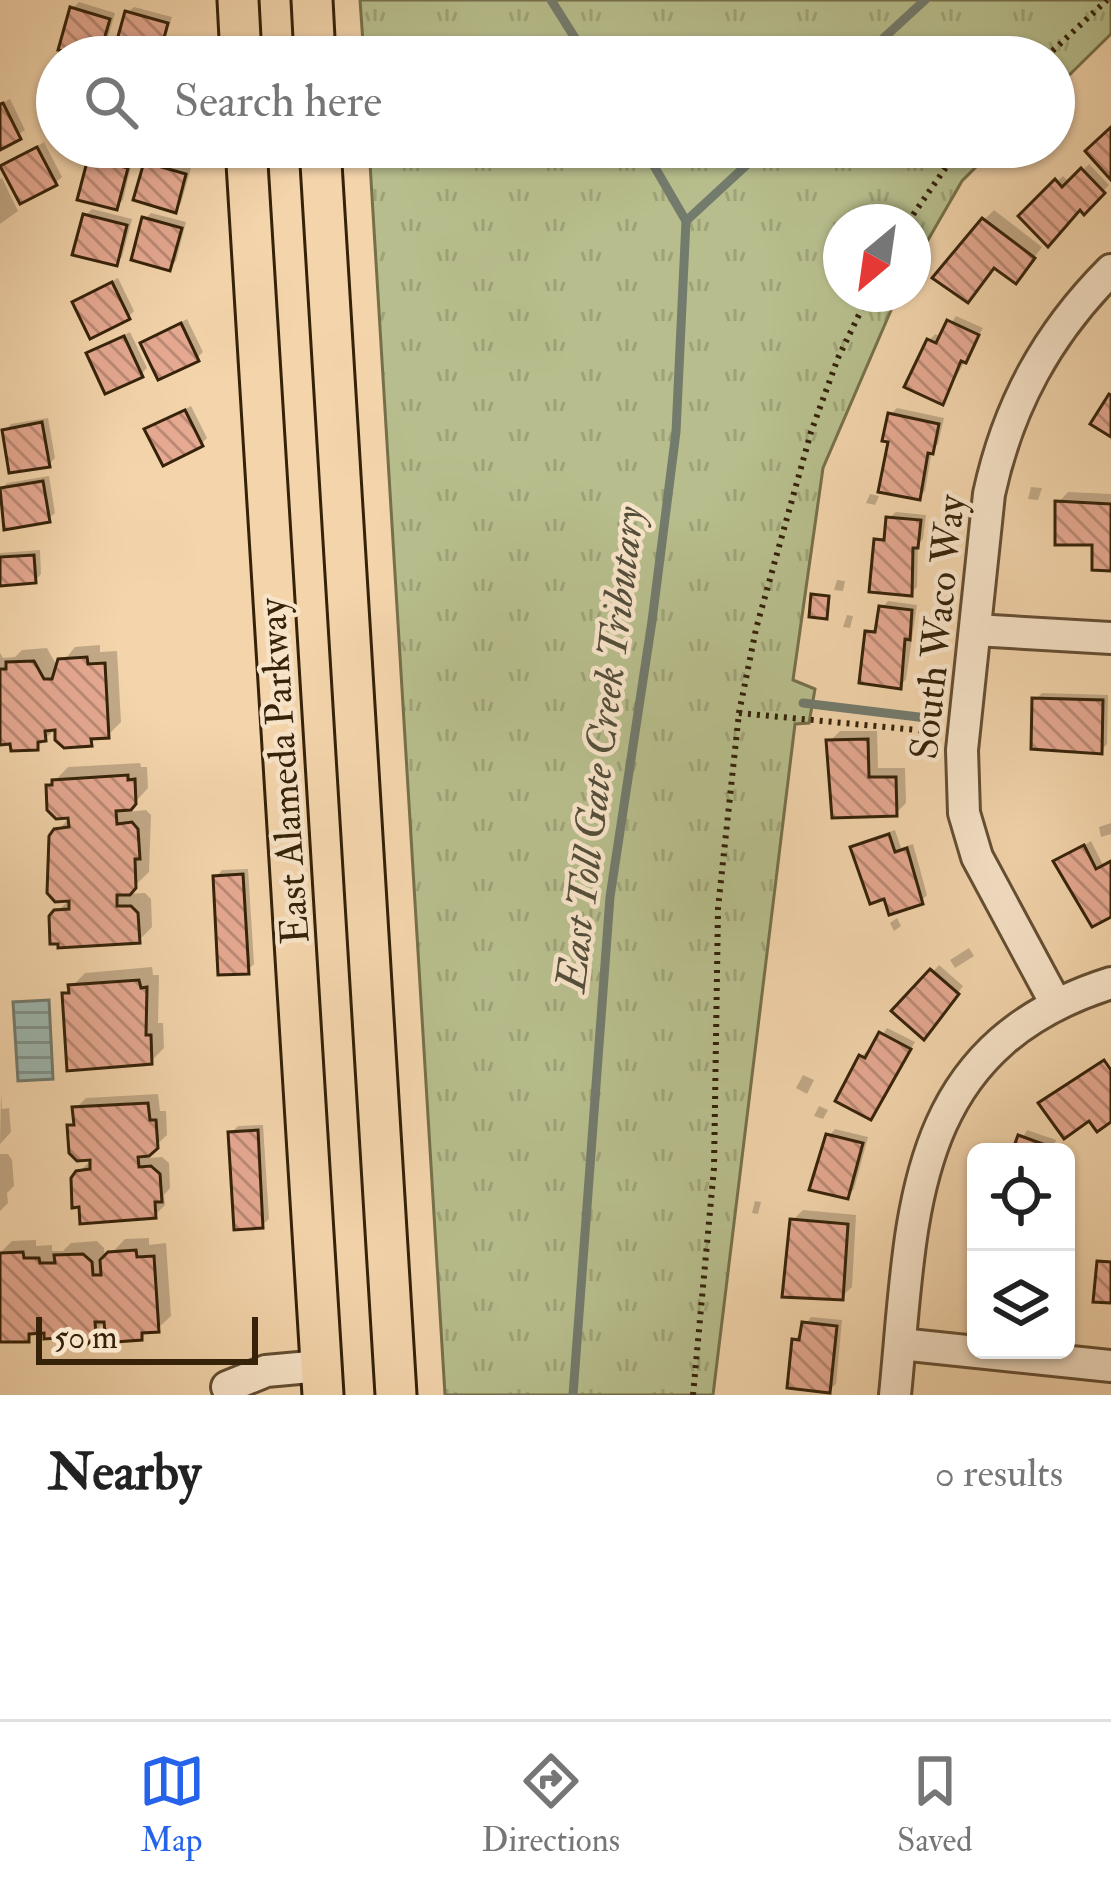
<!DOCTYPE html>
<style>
body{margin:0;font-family:"IM FELL Double Pica",serif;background:#f6f6f6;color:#222}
.controls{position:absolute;right:36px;bottom:36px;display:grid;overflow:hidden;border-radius:18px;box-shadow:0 3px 9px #0004}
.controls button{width:108px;height:108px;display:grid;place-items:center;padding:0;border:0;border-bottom:3px solid #e0e0e0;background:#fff;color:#222;font:60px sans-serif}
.compass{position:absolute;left:823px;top:204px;width:108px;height:108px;border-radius:50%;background:#fff;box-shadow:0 3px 9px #0004;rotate:209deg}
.scale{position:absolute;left:36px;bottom:30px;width:222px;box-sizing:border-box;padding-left:12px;border:6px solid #352209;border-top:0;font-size:33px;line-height:42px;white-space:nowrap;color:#352209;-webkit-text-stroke:9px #f7e3c8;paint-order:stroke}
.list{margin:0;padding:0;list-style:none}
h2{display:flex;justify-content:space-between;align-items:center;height:156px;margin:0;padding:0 48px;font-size:51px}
h2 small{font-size:39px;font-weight:400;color:#767676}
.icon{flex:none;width:66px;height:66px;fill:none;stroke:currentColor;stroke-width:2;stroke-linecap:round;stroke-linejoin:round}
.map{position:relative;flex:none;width:1111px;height:1395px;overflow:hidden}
.search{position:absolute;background:#fff;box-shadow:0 3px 9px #0004;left:36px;right:36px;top:36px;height:132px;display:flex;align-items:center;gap:30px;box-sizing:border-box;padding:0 42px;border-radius:66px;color:#767676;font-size:45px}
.sheet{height:324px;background:#fff}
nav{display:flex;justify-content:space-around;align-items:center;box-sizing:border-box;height:168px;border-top:3px solid #e0e0e0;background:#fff;font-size:33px;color:#767676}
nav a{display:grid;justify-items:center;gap:6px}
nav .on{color:#2563eb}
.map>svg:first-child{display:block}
.grass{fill:url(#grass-tufts);stroke:#76704a;stroke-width:3}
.water{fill:url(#water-rules);stroke:#737b6d;stroke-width:3}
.shadow{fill:#0003}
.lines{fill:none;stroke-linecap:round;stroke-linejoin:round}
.stream{stroke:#737b6d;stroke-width:9}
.building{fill:url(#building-back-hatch);stroke:#352209;stroke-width:3}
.minor-casing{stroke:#644e32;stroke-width:36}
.major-casing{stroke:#352209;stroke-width:45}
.path{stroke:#352209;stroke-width:6;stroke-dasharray:3 6;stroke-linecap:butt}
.minor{stroke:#f7e3c8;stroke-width:30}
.major{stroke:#f3d4ab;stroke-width:39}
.labels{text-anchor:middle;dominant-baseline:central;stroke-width:9;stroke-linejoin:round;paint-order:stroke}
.street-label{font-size:39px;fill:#352209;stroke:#f7e3c8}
.water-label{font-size:42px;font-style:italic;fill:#544f3b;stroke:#f7e3c8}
</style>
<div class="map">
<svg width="1111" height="1395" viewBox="0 0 1111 1395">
<defs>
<pattern id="grass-tufts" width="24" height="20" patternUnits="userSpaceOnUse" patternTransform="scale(3)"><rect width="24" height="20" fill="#b7bd8c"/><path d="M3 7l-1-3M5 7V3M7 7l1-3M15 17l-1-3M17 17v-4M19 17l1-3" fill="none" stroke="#9ea277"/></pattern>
<pattern id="water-rules" width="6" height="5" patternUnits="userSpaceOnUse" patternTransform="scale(3)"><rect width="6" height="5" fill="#9db7af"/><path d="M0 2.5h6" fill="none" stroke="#81948d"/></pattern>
<pattern id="building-back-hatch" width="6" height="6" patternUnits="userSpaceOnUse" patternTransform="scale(3)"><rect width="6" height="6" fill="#e6a992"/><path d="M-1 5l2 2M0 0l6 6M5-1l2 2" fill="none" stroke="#bb8975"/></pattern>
</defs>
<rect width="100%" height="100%" fill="#f3d4ab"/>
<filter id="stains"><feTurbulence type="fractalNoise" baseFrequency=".00167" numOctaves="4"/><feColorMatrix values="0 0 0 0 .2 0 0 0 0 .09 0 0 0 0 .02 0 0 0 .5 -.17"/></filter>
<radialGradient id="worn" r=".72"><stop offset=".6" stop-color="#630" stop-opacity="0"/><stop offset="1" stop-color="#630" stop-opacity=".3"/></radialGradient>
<g class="grass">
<polygon points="360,0 1111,0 1111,34 1054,90 1054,57 364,57"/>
<polygon points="369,147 996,147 962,181 913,266 913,222 841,222 841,294 898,294 823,468 793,680 815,689 809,723 795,724 713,1395 445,1395"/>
</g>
<polygon class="water" points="49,1000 53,1079 18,1081 13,1002"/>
<g class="shadow">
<polygon points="79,2 115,13 104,51 98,57 62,48 73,8"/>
<polygon points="134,7 172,17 159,57 118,49 127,13"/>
<polygon points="10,99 25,130 0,147 0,104"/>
<polygon points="44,142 62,177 55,183 4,166"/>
<polygon points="97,153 132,162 123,200 116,206 91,160"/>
<polygon points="153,157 191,168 181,203 175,209 147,163"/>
<polygon points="1089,164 1109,185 1084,211 1080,206 1074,212 1076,215 1048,243 1022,216 1063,176 1070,183"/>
<polygon points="2,178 18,211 0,224 0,179"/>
<polygon points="92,209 132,219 122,257 116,263 86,215"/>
<polygon points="994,210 1042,247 1025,270 984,220"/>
<polygon points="151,213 186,222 176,261 170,267 145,219"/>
<polygon points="118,278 134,311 128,317 75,302"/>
<polygon points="956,316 983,328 943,401 929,341 935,334 942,337"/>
<polygon points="187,319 203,352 197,358 144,344"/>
<polygon points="130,332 147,368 141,374 89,354"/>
<polygon points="191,406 207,438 201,444 148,430"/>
<polygon points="897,408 944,418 938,444 932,450 925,491 919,497 892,440 891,414"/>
<polygon points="48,418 55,458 49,464 5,431 11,424"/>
<polygon points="49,476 55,513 48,519 1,490 7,483"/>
<polygon points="1031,487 1042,488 1038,500 1028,499"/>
<polygon points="1068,492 1111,494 1111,568 1095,542 1058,503"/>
<polygon points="870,494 879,496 875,505 866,503"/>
<polygon points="896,512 926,515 923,539 918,544 917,587 911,593 877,541 888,535 889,518"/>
<polygon points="40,550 41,574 35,581 0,583 0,553"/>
<polygon points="837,580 845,581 843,591 834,590"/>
<polygon points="888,601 917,605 906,679 900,686 868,633 879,626 882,608"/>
<polygon points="847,615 853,616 850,628 843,627"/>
<polygon points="100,645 100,652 117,651 121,722 108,735 98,736 90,743 58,726 37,747 0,742 0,653 3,658 15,657 22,650 47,648 58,668 75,647"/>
<polygon points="1042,693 1108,695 1107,744 1101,751 1035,700"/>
<polygon points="840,731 877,731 878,768 905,768 906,803 896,813 830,741"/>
<polygon points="140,763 141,767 147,767 148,788 126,812 146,810 151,815 149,872 126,894 145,893 151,899 152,927 139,940 52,917 71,898 52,837 73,814 49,787 68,767"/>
<polygon points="1111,823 1111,834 1101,837 1099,827"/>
<polygon points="895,830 901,848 913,844 927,895 921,901 854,848 860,842"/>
<polygon points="1091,841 1103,865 1111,861 1111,914 1057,862"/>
<polygon points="248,869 254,964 247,971 216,877 222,870"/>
<polygon points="897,918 901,926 894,931 890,923"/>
<polygon points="969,948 974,956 955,968 950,960"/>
<polygon points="939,965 963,986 930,1030 896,1011"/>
<polygon points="152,967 153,975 159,975 158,1023 163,1023 164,1048 151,1061 65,994 85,973"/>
<polygon points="887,1028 915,1042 876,1110 861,1057 867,1051 871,1052"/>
<polygon points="803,1075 814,1080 807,1094 796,1088"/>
<polygon points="1,1094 2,1109 9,1108 11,1132 0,1144"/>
<polygon points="158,1094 160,1111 166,1111 167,1135 148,1153 148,1158 162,1157 169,1163 170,1188 164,1195 165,1205 155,1215 78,1173 94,1157 70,1126 76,1120 75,1109 86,1098"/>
<polygon points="819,1106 828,1110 823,1119 814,1116"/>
<polygon points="263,1125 269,1219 262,1225 231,1133 238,1126"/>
<polygon points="835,1129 868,1137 854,1189 847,1196 829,1136"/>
<polygon points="1027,1130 1056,1140 1052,1152 1015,1152"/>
<polygon points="0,1154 8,1154 12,1160 14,1186 7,1193 8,1203 0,1211"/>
<polygon points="755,1201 761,1202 758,1214 752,1213"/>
<polygon points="803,1210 856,1215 852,1287 841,1297 793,1220"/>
<polygon points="149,1238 149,1245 166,1243 171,1316 157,1329 149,1329 141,1337 107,1319 87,1341 47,1330 36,1331 28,1339 0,1338 0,1253 12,1241 36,1240 36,1246 52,1245 52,1251 63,1251 71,1243 97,1241 104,1248 105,1260 125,1239"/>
<polygon points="811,1317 842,1320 836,1384 829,1390 795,1340"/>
</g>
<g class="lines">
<g class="stream">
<polyline points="551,0 587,57"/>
<polyline points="863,57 925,0"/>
<polyline points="643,147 686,221"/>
<polyline points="803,703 935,719"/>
<polyline points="573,1395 610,897 652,621 676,432 686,221 766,147"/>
</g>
</g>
<g class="building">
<polygon points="70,7 110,19 99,57 58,50"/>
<polygon points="125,11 168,23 159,57 114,51"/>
<polygon points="3,103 21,139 0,150 0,104"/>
<polygon points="1111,127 1111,180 1085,151"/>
<polygon points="37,147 57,185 20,204 0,166"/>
<polygon points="88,158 128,168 117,210 77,200"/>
<polygon points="144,162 186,174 176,213 133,200"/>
<polygon points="1081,168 1105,193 1084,215 1080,210 1048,247 1018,216 1055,179 1062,187"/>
<polygon points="83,214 127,225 117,266 72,255"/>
<polygon points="142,217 182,228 170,271 131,260"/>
<polygon points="982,218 1035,258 1016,284 994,268 968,303 932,278"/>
<polygon points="112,282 130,319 90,339 72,302"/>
<polygon points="947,320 979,335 966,363 961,361 943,405 904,387 927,339 936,343"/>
<polygon points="181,323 199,361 158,380 140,343"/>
<polygon points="124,336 143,377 105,394 86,353"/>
<polygon points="1109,394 1111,395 1111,437 1090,424"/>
<polygon points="185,410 203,446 163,466 144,429"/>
<polygon points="888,413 939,424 933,454 928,453 920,500 878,492 888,442 882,441"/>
<polygon points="42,422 50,467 9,473 2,430"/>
<polygon points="43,481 50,522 4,530 0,488"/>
<polygon points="1055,501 1111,504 1111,571 1092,570 1092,545 1055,545"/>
<polygon points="886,517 921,520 918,548 913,548 912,596 869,592 874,539 884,540"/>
<polygon points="34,555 36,583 0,586 0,557"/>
<polygon points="811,594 829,596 827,619 809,617"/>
<polygon points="879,606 912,610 910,640 905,639 901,689 859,683 865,631 875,632"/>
<polygon points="87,657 88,664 105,663 109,738 91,739 92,746 64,748 55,740 55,730 45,731 46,741 38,742 38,750 11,751 10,744 0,745 0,669 6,669 6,662 34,661 44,679 52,679 58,659"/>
<polygon points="1032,698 1103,700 1102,754 1031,749"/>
<polygon points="868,739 869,777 896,777 897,816 832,818 826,740"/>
<polygon points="128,775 128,780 135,779 136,804 131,810 116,811 117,824 132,822 138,829 140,859 135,859 136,888 130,895 117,895 117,906 131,906 138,913 140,943 58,948 58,944 50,944 49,916 54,910 69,909 69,901 55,902 47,893 49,836 54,829 69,827 68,818 56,819 47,810 46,785 52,785 52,780"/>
<polygon points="889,834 895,852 907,848 923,904 889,915 884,899 870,904 850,847"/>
<polygon points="1084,845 1096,869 1111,861 1111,917 1092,927 1053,861"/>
<polygon points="243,874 249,974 218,975 213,876"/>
<polygon points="930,969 959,994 924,1040 891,1011"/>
<polygon points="139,980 141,988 147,987 146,1035 151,1035 152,1064 67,1071 62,993 69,993 68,985"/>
<polygon points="879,1032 911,1049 871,1120 835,1101 859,1055 865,1058"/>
<polygon points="1104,1060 1111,1070 1111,1122 1097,1132 1089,1121 1064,1139 1038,1103"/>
<polygon points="148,1103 150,1120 156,1120 158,1148 149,1156 138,1157 139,1167 151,1166 160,1174 162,1202 155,1202 156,1218 80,1224 79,1207 72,1208 71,1178 76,1171 90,1169 90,1160 77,1161 69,1153 67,1125 74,1125 72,1107"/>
<polygon points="258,1130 263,1228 234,1230 228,1132"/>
<polygon points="826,1134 863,1143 848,1199 809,1190"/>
<polygon points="1018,1135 1051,1147 1050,1152 1012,1152"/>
<polygon points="790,1219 848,1224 843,1300 782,1297"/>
<polygon points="136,1250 137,1257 154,1256 159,1332 142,1333 142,1340 115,1342 105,1334 104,1322 95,1322 96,1334 88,1344 60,1346 59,1338 44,1339 44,1333 29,1334 29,1342 0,1342 0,1253 23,1252 24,1258 39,1258 40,1263 55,1263 54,1255 83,1254 92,1262 93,1275 101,1275 100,1260 108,1252"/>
<polygon points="1097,1261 1111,1262 1111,1303 1093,1302"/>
<polygon points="802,1322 837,1326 830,1393 787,1388 792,1339 799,1340"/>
</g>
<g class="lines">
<defs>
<g id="minor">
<polyline points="975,630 1111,638"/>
<path d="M1056 1004 977 857 964 813 962 750 989 494C1008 406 1047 334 1111 270"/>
<polyline points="900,1344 1111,1366"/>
<polyline points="227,1387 266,1371 321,1366"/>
<path d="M895 1395C913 1216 905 1048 1111 983"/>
</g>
<g id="major">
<polyline points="238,0 241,57"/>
<polyline points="312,0 315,57"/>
<polyline points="246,147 323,1395"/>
<polyline points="320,147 396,1395"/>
</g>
</defs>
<use href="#minor" class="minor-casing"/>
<use href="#major" class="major-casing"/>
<g class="path">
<polyline points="1046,57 1107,0"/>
<polyline points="908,222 960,147"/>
<polyline points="739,713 938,732"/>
<polyline points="693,1395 714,1168 718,908 739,713 756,629 811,432 838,358 869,294"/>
</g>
<use href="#minor" class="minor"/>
<use href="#major" class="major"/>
</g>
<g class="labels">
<g class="street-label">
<text transform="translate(938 627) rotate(-84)">South Waco Way</text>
<text transform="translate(284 771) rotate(-94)">East Alameda Parkway</text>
</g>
<g class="water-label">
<text transform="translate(601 749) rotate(-83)">East Toll Gate Creek Tributary</text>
</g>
</g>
<rect width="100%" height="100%" filter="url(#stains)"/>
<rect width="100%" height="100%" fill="url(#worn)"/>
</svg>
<div class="controls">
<button><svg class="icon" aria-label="locate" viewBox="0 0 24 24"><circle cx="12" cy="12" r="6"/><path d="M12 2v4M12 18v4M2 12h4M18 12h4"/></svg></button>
<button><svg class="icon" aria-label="layers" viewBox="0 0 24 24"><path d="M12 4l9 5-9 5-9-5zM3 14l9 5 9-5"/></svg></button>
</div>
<svg class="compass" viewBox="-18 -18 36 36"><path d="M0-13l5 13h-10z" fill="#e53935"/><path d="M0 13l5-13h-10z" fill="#767676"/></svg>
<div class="scale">50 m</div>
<div class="search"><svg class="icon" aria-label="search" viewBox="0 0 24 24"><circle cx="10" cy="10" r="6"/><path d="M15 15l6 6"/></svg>Search here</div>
</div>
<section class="sheet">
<h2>Nearby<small>0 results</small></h2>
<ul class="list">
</ul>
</section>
<nav>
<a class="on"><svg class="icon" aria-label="map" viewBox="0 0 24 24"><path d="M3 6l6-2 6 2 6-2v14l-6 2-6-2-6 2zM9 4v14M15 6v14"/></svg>Map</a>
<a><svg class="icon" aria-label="directions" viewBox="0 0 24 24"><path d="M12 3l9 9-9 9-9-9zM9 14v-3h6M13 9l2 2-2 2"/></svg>Directions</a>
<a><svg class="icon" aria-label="saved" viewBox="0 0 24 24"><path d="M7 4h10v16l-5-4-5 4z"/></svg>Saved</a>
</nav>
